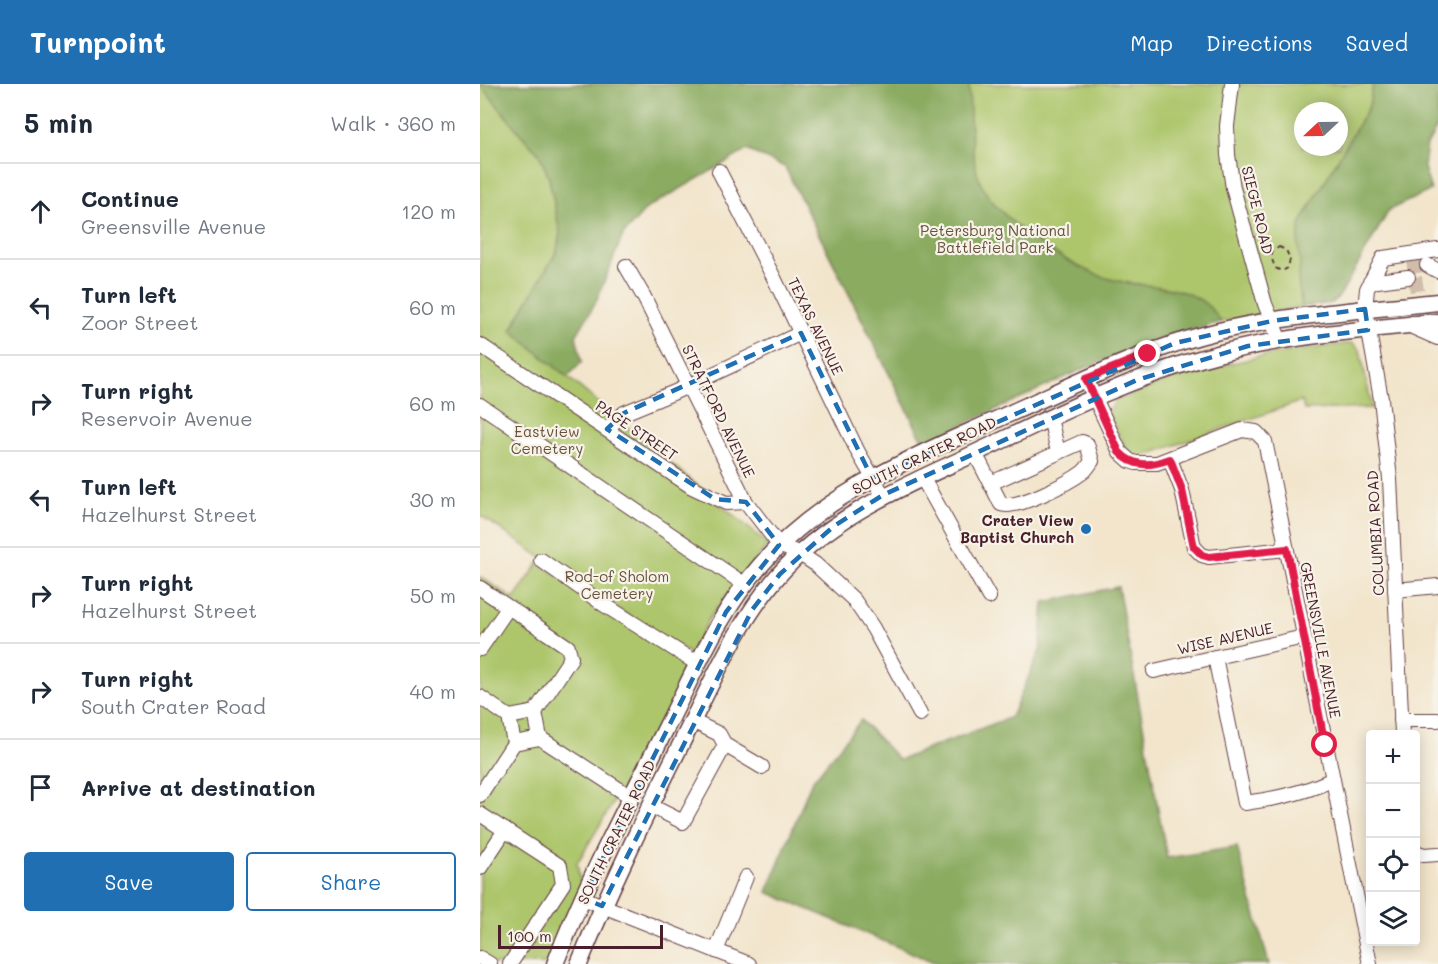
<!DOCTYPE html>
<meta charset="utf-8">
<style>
body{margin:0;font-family:Mali,sans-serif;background:#f6f6f7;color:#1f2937}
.controls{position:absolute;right:18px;bottom:18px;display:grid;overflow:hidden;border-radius:6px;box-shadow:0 3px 15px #0003}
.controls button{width:54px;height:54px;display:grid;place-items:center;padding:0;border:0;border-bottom:2px solid #e0e1e3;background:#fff;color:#1f2937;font:30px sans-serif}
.compass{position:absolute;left:814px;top:18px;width:54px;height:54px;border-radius:50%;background:#fff;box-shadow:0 3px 15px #0003;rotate:248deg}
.scale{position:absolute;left:18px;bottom:15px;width:165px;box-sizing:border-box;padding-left:6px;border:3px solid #4a1f2b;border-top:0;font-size:16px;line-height:21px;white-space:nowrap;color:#4a1f2b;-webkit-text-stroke:4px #f7f3e8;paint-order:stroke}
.stop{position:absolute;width:18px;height:18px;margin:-14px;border:4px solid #e11d48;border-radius:50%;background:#fff}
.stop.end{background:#e11d48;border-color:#fff;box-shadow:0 2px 6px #0008}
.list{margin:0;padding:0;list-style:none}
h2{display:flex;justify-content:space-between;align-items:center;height:78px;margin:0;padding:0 24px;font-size:26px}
h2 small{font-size:20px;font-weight:400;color:#747a83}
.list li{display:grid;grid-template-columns:39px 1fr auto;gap:18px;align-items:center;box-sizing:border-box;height:96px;padding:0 24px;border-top:2px solid #e0e1e3}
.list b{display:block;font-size:22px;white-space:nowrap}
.list p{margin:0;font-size:20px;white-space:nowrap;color:#747a83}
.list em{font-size:20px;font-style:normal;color:#747a83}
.actions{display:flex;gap:12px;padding:18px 24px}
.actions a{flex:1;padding:14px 0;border:2px solid #1f6fb2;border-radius:6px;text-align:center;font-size:21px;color:#1f6fb2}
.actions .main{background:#1f6fb2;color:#fff}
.icon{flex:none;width:33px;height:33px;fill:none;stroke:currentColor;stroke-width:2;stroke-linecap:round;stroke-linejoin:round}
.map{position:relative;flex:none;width:958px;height:880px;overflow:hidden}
header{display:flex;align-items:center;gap:36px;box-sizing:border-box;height:84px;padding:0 30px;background:#1f6fb2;color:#fff}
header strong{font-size:28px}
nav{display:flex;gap:33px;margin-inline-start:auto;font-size:21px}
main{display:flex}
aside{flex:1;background:#fff}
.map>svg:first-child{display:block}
.green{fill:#adc66c;stroke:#7c724c;stroke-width:1.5;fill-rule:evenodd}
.forest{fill:#8aab60;stroke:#6a6546;stroke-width:1.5}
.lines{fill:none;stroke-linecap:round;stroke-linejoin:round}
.minor-tunnel{stroke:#d0bdac;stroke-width:14;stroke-dasharray:14 7;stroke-linecap:butt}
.minor-casing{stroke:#633d43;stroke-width:16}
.major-casing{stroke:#633d43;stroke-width:19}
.highway-casing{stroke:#633d43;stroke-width:20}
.path{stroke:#633d43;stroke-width:2;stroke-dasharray:4.5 4.5;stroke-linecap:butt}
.minor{stroke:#fff;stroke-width:14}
.major{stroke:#fff;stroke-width:16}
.highway{stroke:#fff;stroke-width:18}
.route{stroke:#e11d48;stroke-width:8}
.marked{fill:none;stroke:#1f6fb2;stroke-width:4.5;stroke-dasharray:12 8;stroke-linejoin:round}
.poi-dot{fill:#1f6fb2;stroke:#f7f3e8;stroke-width:2}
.labels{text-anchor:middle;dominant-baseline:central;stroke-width:4.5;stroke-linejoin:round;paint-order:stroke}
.street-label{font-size:15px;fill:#4a1f2b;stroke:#f7f3e8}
.park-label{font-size:15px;fill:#68513e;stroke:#f7f3e8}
.poi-label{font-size:15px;font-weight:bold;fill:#4a1f2b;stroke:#f7f3e8;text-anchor:end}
</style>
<header>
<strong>Turnpoint</strong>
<nav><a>Map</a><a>Directions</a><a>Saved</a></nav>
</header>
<main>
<aside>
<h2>5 min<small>Walk · 360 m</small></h2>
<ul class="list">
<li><svg class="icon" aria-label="ahead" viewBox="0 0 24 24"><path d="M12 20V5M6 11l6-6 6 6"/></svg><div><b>Continue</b><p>Greensville Avenue</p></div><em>120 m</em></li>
<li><svg class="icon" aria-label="left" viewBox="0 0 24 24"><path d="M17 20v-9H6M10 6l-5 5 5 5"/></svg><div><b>Turn left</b><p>Zoor Street</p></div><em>60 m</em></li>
<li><svg class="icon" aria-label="right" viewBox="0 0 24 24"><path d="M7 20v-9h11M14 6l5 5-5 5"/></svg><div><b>Turn right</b><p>Reservoir Avenue</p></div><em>60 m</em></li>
<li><svg class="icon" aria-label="left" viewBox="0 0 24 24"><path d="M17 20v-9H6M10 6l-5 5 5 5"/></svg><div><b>Turn left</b><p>Hazelhurst Street</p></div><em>30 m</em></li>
<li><svg class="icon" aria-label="right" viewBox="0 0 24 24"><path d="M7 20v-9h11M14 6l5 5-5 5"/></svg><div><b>Turn right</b><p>Hazelhurst Street</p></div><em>50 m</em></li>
<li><svg class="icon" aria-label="right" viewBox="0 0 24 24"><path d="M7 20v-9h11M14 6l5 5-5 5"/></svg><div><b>Turn right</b><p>South Crater Road</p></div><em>40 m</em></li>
<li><svg class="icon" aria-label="arrive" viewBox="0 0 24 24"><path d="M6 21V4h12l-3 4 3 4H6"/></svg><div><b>Arrive at destination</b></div></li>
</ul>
<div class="actions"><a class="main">Save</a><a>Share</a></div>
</aside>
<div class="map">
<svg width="958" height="880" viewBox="0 0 958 880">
<rect width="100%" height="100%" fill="#f7f3e8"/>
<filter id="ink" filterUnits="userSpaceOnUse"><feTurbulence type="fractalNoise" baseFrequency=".0167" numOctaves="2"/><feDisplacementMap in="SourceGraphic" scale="12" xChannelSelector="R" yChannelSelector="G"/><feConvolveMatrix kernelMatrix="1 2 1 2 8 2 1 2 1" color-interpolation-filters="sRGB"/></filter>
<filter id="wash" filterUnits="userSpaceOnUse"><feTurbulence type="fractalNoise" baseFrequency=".008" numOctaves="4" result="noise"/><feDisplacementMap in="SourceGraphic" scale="24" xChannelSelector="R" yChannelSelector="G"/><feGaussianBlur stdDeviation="1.35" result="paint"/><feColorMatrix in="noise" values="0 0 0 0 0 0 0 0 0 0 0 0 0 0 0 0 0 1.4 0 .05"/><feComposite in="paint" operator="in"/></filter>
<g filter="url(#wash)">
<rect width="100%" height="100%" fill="#f2e5cc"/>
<g class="green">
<path d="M0 0H958V42L860 211 852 219C792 227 731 237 673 257 594 283 519 324 444 359L305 83 267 66 44 53 59 69 69 94 80 148 77 167 31 246 288 460 228 536 212 571 123 516 0 431ZM823 27H859V63H823Z"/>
<polygon points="872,259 880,266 892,324 824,326 822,317 652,376 628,330 635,317 704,291 786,271"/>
<polygon points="59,479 208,579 188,627 97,779 103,814 80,880 0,880 0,493 34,515"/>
</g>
<g class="forest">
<path d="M0 0H489C490 27 490 70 499 95 514 135 590 184 630 195 660 204 701 199 726 220 732 225 737 232 741 238L672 257 605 284 444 359 305 83 267 66 167 124 143 151 116 218 96 252 102 278 87 293 31 246 77 167 80 148 69 94 59 69 42 52Z"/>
<polygon points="893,0 958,0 958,42 947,60 944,84 951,106 909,126 860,211 852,219 822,223 818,197 820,180 818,160 820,140 889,22"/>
<polygon points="638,503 687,774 757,763 789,880 458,880 287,808 331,699 381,636 419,676 531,633 560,566 564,518"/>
</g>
</g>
<g filter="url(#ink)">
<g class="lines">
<g class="minor-tunnel">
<polyline points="927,183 947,181"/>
<polyline points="929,201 949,198"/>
</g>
<defs>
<g id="minor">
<polyline points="752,0 747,42 748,71 753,104 785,220 800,257"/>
<polyline points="239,87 295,196 378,368 403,411"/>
<polyline points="947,181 958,187"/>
<polyline points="146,182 164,213 266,418 299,461 320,470 335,480 374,516 393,544 440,630"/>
<polyline points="890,198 928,193"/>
<polyline points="0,261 212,403 246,419 266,418"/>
<polyline points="606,295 640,368 650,377 656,379 677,379 762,346 776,348 785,357 890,880"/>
<polyline points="0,321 264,500"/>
<polyline points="570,334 578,368"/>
<polyline points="127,345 144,329 195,308 321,249"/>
<path d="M495 369 521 420C535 427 590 398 603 388 607 385 609 381 612 377L607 360 602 358 511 399"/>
<polyline points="690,375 702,406 714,463 722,471 729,473 807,465"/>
<polyline points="442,393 509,513"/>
<polyline points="61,476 123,520 218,580"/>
<polyline points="0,504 88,563 91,574 55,628"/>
<polyline points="915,506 958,502"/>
<polyline points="0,565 28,524"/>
<path d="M735 573 765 719C796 715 825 709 853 695"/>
<polyline points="674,587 824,553"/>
<polyline points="0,613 29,633"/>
<polyline points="921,636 958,636"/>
<polyline points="212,637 239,650 245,661 282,683"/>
<polyline points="922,650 910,395 901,315 885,225 887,205 903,174 958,166"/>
<polyline points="60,654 151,713"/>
<polyline points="0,711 34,659 29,633 55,628 60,654 34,659"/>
<polyline points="171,722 203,738 245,661"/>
<polyline points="0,730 80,782 83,800 30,880"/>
<polyline points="936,768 944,771 958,770"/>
<polyline points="0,784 25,746"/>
<polyline points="103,814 269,880"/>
<polyline points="236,867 266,793"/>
<polyline points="0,874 10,880"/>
</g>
<g id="major">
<path d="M75 880C106 798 148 720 187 642 215 587 239 528 280 482 346 405 443 370 533 328 600 298 667 264 739 247 811 230 885 226 958 218"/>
<path d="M99 880C130 803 167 728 204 654 232 598 257 540 297 493 348 434 418 405 487 373 564 337 641 297 723 274 799 252 879 246 958 238"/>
</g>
<polyline id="highway" points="933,241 958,252"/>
</defs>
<use href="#minor" class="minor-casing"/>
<use href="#major" class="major-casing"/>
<use href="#highway" class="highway-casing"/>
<polygon class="path" points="799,163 806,166 810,175 808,184 802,187 795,184 792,175 792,168"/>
<use href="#minor" class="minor"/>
<use href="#major" class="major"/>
<use href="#highway" class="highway"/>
</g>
</g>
<g class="lines" filter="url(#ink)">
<path class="route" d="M668 270 606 295 639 368C654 384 671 382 690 375L702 406 714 463 722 471 729 473 807 465 845 661"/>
</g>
<path class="marked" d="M885 225 888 246 768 262 657 296 403 411 354 442 300 490 272 526 122 822 103 814 246 528 299 461 266 418 235 415 127 345 144 329 321 249 392 394 695 259 792 237Z"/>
<circle class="poi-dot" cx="606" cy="445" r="6"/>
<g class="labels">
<g class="street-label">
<text transform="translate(778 126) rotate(76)">SIEGE ROAD</text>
<text transform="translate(336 242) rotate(64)">TEXAS AVENUE</text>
<text transform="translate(239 327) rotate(64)">STRATFORD AVENUE</text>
<text transform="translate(157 346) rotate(34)">PAGE STREET</text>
<text transform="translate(444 371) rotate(-26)">SOUTH CRATER ROAD</text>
<text transform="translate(895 449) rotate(-93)">COLUMBIA ROAD</text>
<text transform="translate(745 554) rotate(-13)">WISE AVENUE</text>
<text transform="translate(841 556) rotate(79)">GREENSVILLE AVENUE</text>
<text transform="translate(136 748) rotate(-64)">SOUTH CRATER ROAD</text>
</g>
<g class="park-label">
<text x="515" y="146">Petersburg National<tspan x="515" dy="17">Battlefield Park</tspan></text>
<text x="67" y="347">Eastview<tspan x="67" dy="17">Cemetery</tspan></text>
<text x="137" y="492">Rod-of Sholom<tspan x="137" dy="17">Cemetery</tspan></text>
</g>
<g class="poi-label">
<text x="594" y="436">Crater View<tspan x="594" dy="17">Baptist Church</tspan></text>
</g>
</g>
</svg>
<div class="controls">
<button>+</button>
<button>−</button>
<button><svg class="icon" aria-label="locate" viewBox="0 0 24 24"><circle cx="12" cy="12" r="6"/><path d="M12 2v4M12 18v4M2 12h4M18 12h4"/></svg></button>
<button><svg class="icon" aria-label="layers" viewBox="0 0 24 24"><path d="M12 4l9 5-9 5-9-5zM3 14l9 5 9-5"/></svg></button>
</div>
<svg class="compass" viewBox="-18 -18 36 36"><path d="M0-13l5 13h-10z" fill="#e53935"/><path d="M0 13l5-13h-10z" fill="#747a83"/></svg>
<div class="scale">100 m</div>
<div class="stop" style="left:845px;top:661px"></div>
<div class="stop end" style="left:668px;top:270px"></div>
</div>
</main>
